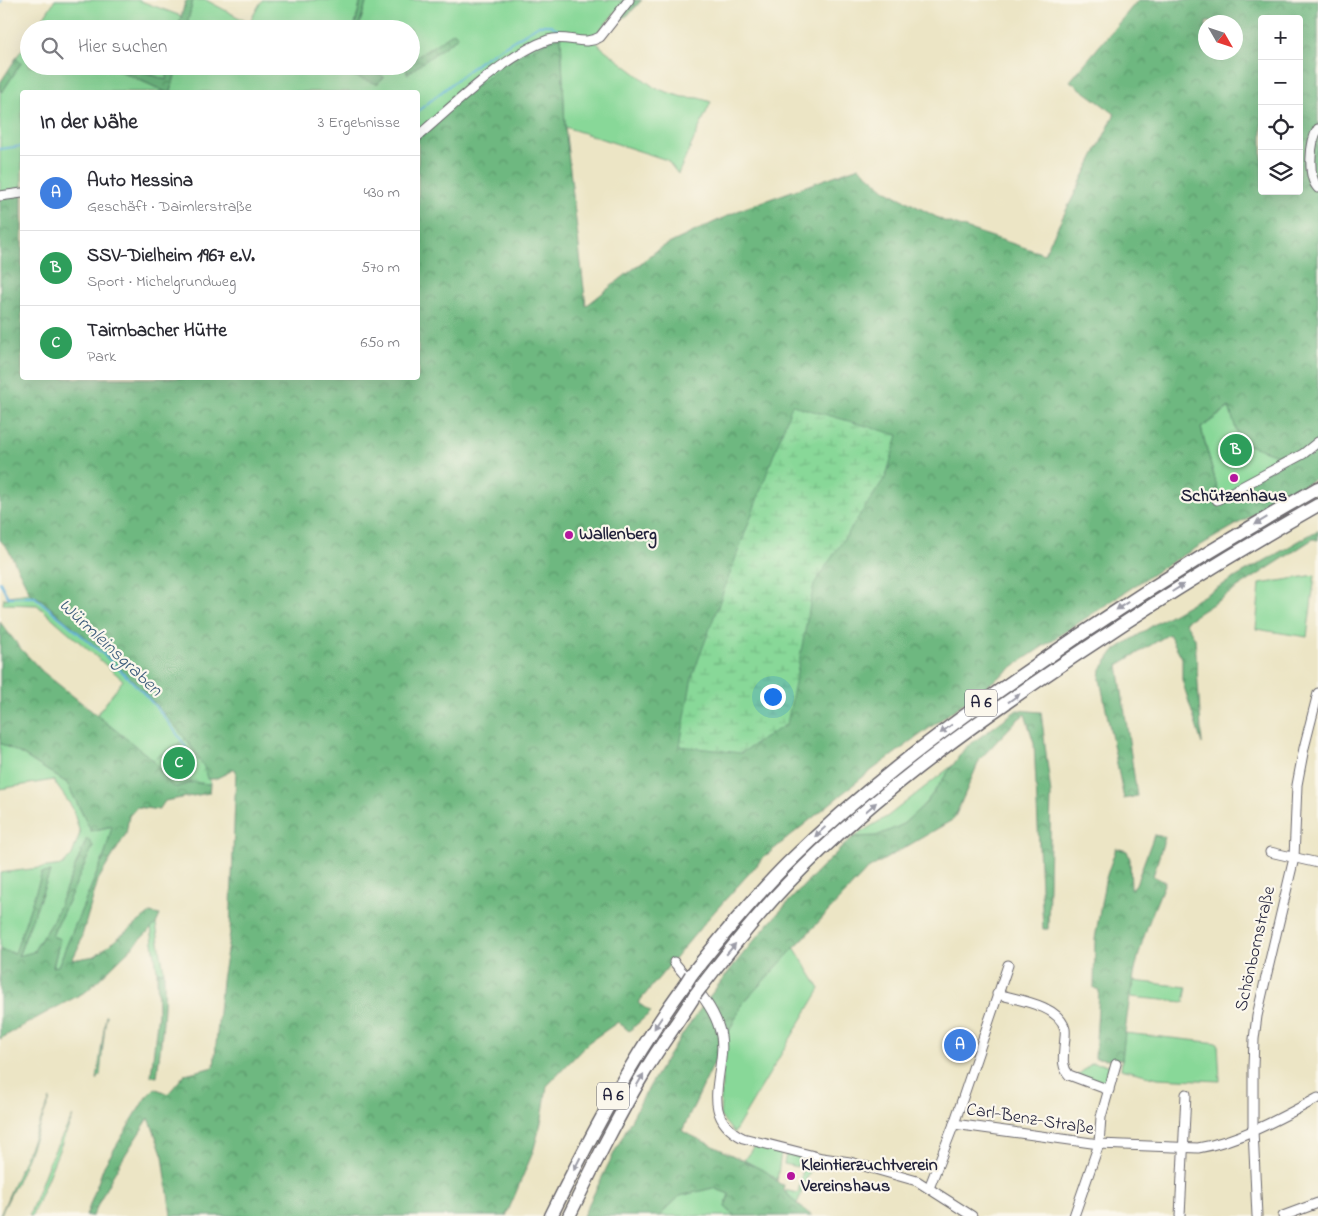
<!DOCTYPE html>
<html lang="de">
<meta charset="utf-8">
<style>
body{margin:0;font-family:"Indie Flower",sans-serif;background:#f2f2f3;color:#2b2b33}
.controls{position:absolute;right:15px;top:15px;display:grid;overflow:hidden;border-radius:5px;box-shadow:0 5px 20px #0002}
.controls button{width:45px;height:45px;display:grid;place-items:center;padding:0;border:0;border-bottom:1px solid #e1e1e2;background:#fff;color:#2b2b33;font:25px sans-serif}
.compass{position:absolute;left:1198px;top:15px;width:45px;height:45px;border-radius:50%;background:#fff;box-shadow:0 5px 20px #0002;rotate:129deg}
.you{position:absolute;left:772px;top:696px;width:18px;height:18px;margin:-12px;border:4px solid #fff;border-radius:50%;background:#1a73e8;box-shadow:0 0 0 8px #1a73e833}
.badge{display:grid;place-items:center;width:32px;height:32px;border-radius:50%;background:#b5179e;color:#fff;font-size:16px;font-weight:700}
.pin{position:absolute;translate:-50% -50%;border:2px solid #fff;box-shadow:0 1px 5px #0006}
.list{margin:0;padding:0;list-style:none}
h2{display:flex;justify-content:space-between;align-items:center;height:65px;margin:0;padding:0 20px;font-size:21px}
h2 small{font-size:16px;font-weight:400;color:#7c7c81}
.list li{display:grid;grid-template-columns:32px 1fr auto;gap:15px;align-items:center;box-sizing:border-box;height:75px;padding:0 20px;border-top:1px solid #e1e1e2}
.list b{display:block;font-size:19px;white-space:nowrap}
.list p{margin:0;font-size:16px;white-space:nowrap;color:#7c7c81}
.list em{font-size:16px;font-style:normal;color:#7c7c81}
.icon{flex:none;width:28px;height:28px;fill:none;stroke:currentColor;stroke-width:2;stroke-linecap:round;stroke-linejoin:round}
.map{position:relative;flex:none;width:1318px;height:1216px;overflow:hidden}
.search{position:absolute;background:#fff;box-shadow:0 5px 20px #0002;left:20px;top:20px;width:400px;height:55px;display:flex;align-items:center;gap:12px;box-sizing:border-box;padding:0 18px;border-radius:28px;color:#7c7c81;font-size:19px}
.panel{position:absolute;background:#fff;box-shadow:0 5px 20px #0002;left:20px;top:90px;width:400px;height:290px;border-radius:5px}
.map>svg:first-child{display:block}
.green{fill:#88d898;stroke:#557d6a}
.forest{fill:url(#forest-crowns);stroke:#486d5e;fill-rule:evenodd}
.wetland{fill:url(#wetland-marsh);stroke:#557d6a}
.park{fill:url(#park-crowns);stroke:#557d6a}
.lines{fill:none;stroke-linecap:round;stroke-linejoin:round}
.stream{stroke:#63b2dd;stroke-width:2}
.minor-casing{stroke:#69666b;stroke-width:11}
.highway-casing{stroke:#69666b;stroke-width:15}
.minor{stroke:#fff;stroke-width:9}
.highway{stroke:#fff;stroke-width:12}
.highway-bridge-casing{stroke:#69666b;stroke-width:15;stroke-linecap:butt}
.highway-bridge{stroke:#fff;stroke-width:12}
.oneway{fill:#9c9ca7}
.poi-dot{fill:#b5179e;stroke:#fbf7ec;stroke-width:2}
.labels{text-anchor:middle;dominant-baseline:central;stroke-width:4.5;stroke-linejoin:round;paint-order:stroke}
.shield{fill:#fbf7ec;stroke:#636270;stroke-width:1}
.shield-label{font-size:16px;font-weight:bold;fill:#22223b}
.poi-label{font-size:18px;font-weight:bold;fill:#22223b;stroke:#fbf7ec;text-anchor:start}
.street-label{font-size:18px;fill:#22223b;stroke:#fbf7ec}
.water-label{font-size:19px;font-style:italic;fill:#3c5c7c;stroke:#fbf7ec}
</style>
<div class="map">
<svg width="1318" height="1216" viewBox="0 0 1318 1216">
<defs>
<pattern id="forest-crowns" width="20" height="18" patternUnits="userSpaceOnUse" patternTransform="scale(1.25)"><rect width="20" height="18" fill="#6eb880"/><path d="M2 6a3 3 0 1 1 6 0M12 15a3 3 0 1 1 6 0" fill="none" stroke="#5a956a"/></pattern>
<pattern id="wetland-marsh" width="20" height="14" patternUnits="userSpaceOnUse" patternTransform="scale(1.25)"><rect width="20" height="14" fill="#88d898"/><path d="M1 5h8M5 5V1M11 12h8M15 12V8" fill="none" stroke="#75b984"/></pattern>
<pattern id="park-crowns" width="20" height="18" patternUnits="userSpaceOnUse" patternTransform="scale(1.25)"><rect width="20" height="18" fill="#88d898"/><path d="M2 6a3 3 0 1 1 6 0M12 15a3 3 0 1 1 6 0" fill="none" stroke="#75b984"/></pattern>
</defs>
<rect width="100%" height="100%" fill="#fbf7ec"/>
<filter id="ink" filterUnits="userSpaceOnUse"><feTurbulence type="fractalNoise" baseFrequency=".02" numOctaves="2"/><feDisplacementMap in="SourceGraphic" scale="10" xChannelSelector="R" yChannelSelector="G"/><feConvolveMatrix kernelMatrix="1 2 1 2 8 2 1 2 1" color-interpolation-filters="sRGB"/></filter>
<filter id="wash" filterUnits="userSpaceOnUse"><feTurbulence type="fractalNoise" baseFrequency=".0096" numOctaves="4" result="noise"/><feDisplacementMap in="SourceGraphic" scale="20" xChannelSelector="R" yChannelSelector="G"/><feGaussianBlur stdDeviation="1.12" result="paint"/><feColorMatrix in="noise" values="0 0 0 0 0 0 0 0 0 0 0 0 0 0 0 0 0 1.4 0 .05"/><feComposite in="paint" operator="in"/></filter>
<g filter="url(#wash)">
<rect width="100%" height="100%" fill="#ece5c5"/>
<g class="green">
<polygon points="55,0 138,0 181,16 178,29 36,29"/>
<polygon points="193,0 206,0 249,23 262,0 361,0 354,29 186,29"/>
<polygon points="367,0 626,0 593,38 601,47 655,88 682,97 699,98 711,102 678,174 667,160 565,127 561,36 418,132 418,92 171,92 177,66 348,66 353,76 383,77 367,66 406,66 407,73 458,37 454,33 411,61 411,29 358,29"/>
<polygon points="29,39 29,66 109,66 166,92 22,92 22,189 0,192 0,91 3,91 21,63 16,58"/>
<polygon points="129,66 169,66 166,80"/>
<polygon points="1230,407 1290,459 1220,498 1201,428"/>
<polygon points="1315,575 1307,637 1256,629 1260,584"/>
<polygon points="30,593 42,600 153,700 186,739 153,760 96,716 123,680 37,605 3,604 4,598 8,599 8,596"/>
<polygon points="0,743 23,755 67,783 91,831 113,826 105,854 58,966 53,968 60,939 52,936 93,846 87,839 53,920 33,952 18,957 50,872 42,873 15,954 0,950 0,873 63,865 72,855 80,833 72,807 53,780 0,789"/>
<path d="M953 765C934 793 912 828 876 836 869 838 860 837 853 837L888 816Z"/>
<polygon points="156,924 164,972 157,971 151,928"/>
<polygon points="794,947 820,989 734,1133 720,1116 724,1041 742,1004"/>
<polygon points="1133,981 1187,987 1184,1002 1131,997"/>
<polygon points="106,1015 100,1075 97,1080"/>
<polygon points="1124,1033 1218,1043 1220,1081 1158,1078 1121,1069"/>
<polygon points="1092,1063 1110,1065 1109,1070 1113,1071 1107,1083 1105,1084 1077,1076"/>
<polygon points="50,1099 20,1175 0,1216"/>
<polygon points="73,1116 32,1216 29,1216 51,1157"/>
<polygon points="755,1145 781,1153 777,1181 773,1176 744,1160"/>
<polygon points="786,1153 800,1157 797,1167 784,1164"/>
<polygon points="802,1157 814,1160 797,1204 784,1190 798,1193 803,1169 800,1168"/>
<polygon points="713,1187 729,1194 725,1207 735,1216 659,1216 680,1196"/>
</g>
<g class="forest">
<polygon points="188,0 193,0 186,29 178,29 185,2"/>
<polygon points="361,0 367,0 358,29 354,29"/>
<polygon points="626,0 642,0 628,15 614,23"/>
<path d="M1138 0H1318V171L1314 182 1318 183V477L1160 569 1021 661 864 776 763 858 706 921 638 1003 651 1012 629 1031 618 1022 589 1042 547 1086 542 1119 533 1152 506 1216H171L163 1156 149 1118C128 1150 108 1180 93 1216H86L104 1166 146 1097 155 1088 168 1094 185 1074 214 1067 222 980 230 933 236 771 235 769 215 779H207C202 759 189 743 176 727 136 680 88 641 42 600L30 593 8 549 0 540V192L22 189V378H418V132L513 57 561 36 565 127 586 306 660 248 742 209 859 167 887 191 944 221 1044 254 1115 114 1070 81ZM1262 19H1299V191H1262ZM1206 22H1236V52H1206ZM1229 407 1240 442 1289 459 1220 498 1201 428Z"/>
<polygon points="454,32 458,37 407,74 406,66 411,66 411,61"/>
<polygon points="16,58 21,63 3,91 0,91 0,83"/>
<polygon points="109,66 128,66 166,80 169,66 177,66 171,92 166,92"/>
<polygon points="348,66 367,66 384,77 377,84 353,76"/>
<polygon points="1318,530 1318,540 1313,539 1185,622 1195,638 1202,744 1182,680 1182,658 1169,634 1118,665 1137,796 1124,799 1100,679 1101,669 1114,651 1158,622"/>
<polygon points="0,622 21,649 43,672 153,760 177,787 191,782 210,784 209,793 165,801 159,810 137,807 129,816 126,834 98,880 79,946 72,960 95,956 150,913 160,915 156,924 87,991 40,1016 0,1039 0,950 15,953 42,873 50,872 18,956 33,952 53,920 87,838 93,846 52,936 60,939 53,967 58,966 105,854 112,826 91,831 67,783 23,755 0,743"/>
<path d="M1017 710 1041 712 1051 794 1048 929H1043L1034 743 1025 714 1017 720 980 759 954 819 868 869 742 1004 682 1131 767 1172 780 1184 784 1185 783 1190 796 1203 812 1216H735L725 1207 729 1194 713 1188 680 1196 659 1216H583C603 1175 623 1134 645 1094 700 999 773 912 853 837L876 836 902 825 926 803 965 748Z"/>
<path d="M1154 835 1165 837 1153 876 1165 882C1157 902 1148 922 1142 943 1131 980 1126 1021 1122 1060L1095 1058 1099 990 1094 988 1095 939 1105 881 1116 848 1127 851 1130 859 1131 890 1136 884Z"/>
<path d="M157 971 164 972C166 1007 161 1042 157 1077L151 1076 158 1012Z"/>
</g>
<polygon class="wetland" points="792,405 898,435 886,476 814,584 787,724 741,753 680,746 692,677"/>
<polygon class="park" points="186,739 204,767 207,779 210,780 210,784 191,782 177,787 172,786 153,760"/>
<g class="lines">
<g class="stream">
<polyline points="0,3 2,0"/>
<polyline points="418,111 480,61 539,25 551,25 561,32"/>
<polyline points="0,149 22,146"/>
<path d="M0 582 8 597H35C82 636 135 677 172 727 179 736 185 746 191 755"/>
</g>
</g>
</g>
<g filter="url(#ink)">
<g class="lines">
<defs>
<g id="minor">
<path d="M1318 129C1310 141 1307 177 1318 188"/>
<path d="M418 136C453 106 505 55 548 40 567 34 583 47 600 37L629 0"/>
<polyline points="0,196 22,193"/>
<polyline points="1217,500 1303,454 1318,442"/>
<polyline points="1270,852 1318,863"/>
<path d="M674 962C690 982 712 1003 719 1028 732 1066 693 1113 743 1138L822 1158 850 1162 917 1181 972 1216"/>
<path d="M997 994C1018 1000 1059 1005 1065 1029 1066 1035 1064 1043 1064 1049 1063 1059 1062 1067 1069 1075L1109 1090"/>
<path d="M1116 1064 1101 1117 1099 1144 1198 1148C1239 1141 1281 1118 1318 1098"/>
<polyline points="954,1124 1008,965"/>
<polyline points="929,1188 954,1124 1099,1144 1074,1216"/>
<polyline points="1180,1216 1186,1094"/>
<polyline points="1257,1216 1253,1130 1253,1067 1254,1039 1257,1016 1266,977 1294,858 1297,785 1304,748 1318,693"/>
<polyline points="1283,1216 1318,1203"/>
</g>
<g id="highway">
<path d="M691 975C722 936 753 898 788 863 858 794 936 735 1016 679 1114 610 1214 547 1318 488"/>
<path d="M701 987C724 957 748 927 774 898 859 805 971 725 1076 655 1155 602 1235 552 1318 505"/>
<path d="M551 1216C591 1135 633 1056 686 983"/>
<path d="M569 1216C594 1165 619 1114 648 1066 663 1042 680 1019 695 995"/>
</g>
</defs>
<use href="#minor" class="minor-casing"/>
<use href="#highway" class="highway-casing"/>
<use href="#minor" class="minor"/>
<use href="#highway" class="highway"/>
<defs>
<g id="highway-bridge">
<polyline points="686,983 691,975"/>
<polyline points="695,995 701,987"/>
</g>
</defs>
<use href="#highway-bridge" class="highway-bridge-casing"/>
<use href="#highway-bridge" class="highway-bridge"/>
</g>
<defs><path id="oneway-solid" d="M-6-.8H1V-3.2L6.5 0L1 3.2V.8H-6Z" transform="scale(1.25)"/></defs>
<g class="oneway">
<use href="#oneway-solid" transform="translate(1261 521) rotate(149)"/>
<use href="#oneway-solid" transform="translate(1178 588) rotate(-32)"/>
<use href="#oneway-solid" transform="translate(1122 606) rotate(146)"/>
<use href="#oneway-solid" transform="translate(1014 698) rotate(-36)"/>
<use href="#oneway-solid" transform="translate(946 729) rotate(143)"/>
<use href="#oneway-solid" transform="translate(871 807) rotate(-41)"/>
<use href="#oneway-solid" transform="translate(820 832) rotate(137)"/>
<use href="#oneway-solid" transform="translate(731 949) rotate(-50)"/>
<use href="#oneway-solid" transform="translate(658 1023) rotate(123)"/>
<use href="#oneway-solid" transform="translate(640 1080) rotate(-60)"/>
<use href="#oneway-solid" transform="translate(577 1164) rotate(117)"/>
</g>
</g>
<g class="poi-dot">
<circle cx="1234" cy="478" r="5"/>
<circle cx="569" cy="535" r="5"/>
<circle cx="791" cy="1176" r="5"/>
</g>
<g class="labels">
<g class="shield">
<rect x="965" y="689.5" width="32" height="27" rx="4"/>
<rect x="597" y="1082.5" width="32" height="27" rx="4"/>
</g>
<g class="shield-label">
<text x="981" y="703">A 6</text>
<text x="613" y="1096">A 6</text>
</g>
<g class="poi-label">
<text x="1234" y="497" text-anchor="middle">Schützenhaus</text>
<text x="579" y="535">Wallenberg</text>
<text x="801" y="1166">Kleintierzuchtverein<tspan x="801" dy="21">Vereinshaus</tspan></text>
</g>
<g class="street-label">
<text transform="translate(1256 949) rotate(-77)">Schönbornstraße</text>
<text transform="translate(1030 1120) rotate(9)">Carl-Benz-Straße</text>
</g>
<g class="water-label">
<text transform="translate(110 648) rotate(43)">Würmleinsgraben</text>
</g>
</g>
</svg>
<div class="controls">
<button>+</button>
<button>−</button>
<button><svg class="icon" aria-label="locate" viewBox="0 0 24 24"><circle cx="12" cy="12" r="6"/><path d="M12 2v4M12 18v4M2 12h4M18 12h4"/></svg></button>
<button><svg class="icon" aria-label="layers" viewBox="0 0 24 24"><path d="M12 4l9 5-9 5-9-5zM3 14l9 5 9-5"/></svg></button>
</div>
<svg class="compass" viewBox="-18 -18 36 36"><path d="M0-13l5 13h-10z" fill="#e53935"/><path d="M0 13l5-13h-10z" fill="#7c7c81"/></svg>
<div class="you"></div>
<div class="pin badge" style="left:960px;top:1045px;background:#3f7fe0">A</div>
<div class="pin badge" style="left:1236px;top:450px;background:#2e9e5b">B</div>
<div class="pin badge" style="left:179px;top:763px;background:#2e9e5b">C</div>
<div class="search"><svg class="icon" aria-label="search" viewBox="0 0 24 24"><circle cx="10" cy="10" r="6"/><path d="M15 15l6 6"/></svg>Hier suchen</div>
<section class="panel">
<h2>In der Nähe<small>3 Ergebnisse</small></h2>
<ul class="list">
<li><span class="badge" style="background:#3f7fe0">A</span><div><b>Auto Messina</b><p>Geschäft · Daimlerstraße</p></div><em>430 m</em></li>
<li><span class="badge" style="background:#2e9e5b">B</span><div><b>SSV-Dielheim 1967 e.V.</b><p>Sport · Michelgrundweg</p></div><em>570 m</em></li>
<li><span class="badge" style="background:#2e9e5b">C</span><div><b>Tairnbacher Hütte</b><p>Park</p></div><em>650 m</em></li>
</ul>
</section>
</div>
